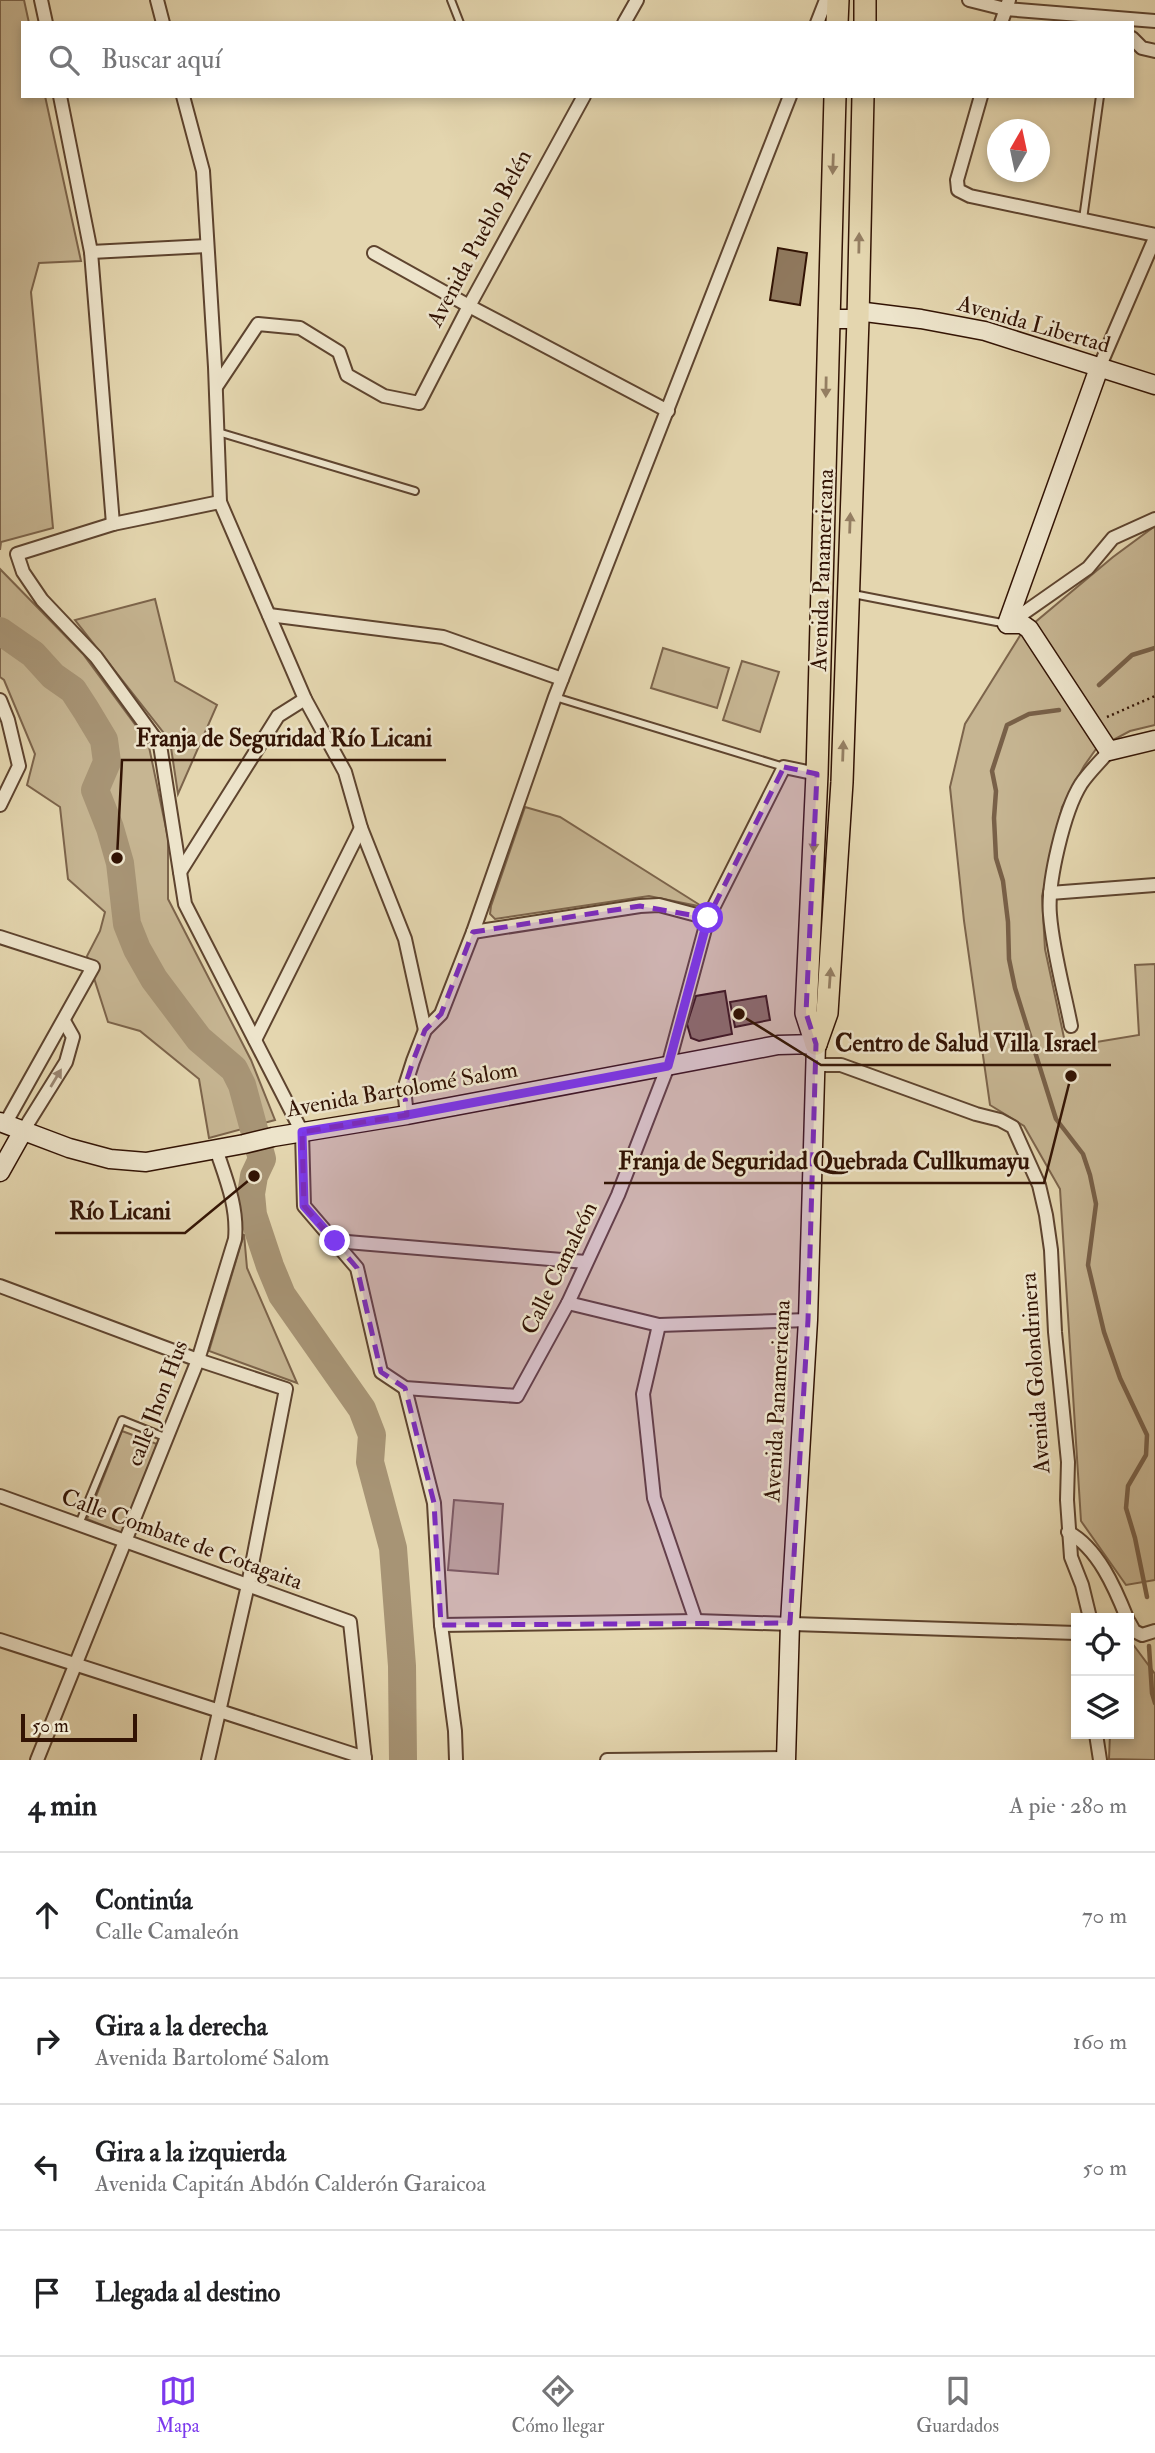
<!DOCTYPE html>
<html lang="es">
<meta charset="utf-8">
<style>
body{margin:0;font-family:"IM FELL Double Pica",serif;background:#f6f6f6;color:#202124}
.controls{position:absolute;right:21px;bottom:21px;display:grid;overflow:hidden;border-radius:0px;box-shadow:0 4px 10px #0003}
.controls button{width:63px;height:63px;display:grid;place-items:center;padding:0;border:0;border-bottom:2px solid #e0e0e0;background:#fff;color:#202124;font:35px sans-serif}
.compass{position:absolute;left:987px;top:119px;width:63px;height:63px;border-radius:50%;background:#fff;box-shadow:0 4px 10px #0003;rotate:9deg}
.scale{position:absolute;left:21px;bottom:18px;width:116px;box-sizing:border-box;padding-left:7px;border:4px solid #321304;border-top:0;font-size:19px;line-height:24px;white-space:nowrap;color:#321304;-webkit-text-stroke:5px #ede4cb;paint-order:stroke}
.stop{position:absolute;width:21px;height:21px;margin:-16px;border:5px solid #7c3aed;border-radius:50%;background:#fff}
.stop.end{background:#7c3aed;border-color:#fff;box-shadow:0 2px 7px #0008}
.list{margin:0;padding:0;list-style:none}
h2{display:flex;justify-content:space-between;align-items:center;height:91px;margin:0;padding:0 28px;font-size:30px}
h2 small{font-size:23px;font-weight:400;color:#757577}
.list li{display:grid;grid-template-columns:46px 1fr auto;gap:21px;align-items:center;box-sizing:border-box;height:126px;padding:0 28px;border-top:2px solid #e0e0e0}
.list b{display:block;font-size:26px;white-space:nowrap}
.list p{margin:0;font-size:23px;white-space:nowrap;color:#757577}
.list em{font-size:23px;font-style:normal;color:#757577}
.icon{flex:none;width:38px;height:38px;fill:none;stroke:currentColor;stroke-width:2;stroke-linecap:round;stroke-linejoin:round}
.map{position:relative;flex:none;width:1155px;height:1760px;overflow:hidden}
.search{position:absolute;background:#fff;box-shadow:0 4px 10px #0003;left:21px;right:21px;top:21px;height:77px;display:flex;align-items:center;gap:18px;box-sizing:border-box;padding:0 24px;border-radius:0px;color:#757577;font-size:26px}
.sheet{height:595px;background:#fff}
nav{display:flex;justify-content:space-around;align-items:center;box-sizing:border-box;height:98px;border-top:2px solid #e0e0e0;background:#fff;font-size:19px;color:#757577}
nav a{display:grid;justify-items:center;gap:4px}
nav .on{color:#7c3aed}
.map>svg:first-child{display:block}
.green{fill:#c6b592;stroke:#7c644b;stroke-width:2}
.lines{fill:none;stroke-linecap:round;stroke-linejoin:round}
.stream{stroke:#786048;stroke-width:4.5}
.river{stroke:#a79475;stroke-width:28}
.building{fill:#8f785d;stroke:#321304;stroke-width:2}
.lane-casing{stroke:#5e442f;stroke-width:10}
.street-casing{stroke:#5e442f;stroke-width:16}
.secondary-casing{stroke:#321304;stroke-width:21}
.primary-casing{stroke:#321304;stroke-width:24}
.path{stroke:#321304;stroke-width:2.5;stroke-dasharray:2 3.5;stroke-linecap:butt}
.lane{stroke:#ede4cb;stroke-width:6}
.street{stroke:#ede4cb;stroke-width:12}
.secondary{stroke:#ede4cb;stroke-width:18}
.primary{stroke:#e4d6af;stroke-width:21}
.oneway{fill:#947e62}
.oneway2{fill:#998671}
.route{stroke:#7c3aed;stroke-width:9}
.marked{fill:#7b2cbf;fill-opacity:0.2;stroke:#7b2cbf;stroke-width:5;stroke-dasharray:14 9;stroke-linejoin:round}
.labels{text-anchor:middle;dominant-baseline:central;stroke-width:5;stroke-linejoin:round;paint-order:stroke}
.street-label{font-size:23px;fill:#321304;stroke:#ede4cb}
.leader{fill:none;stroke:#321304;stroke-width:2.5}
.callout-dot{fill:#321304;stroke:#ede4cb;stroke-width:2.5}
.callout-label{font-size:24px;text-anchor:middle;font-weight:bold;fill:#321304;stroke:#ede4cb;stroke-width:5;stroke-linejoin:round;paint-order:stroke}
</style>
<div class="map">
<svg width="1155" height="1760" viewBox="0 0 1155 1760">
<rect width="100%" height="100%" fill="#e4d6af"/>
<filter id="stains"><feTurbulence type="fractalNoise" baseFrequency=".00286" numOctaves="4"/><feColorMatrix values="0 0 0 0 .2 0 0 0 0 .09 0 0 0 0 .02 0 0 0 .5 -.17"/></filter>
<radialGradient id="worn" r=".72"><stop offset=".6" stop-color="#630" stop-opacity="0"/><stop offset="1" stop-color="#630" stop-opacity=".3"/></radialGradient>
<g class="green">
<polygon points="0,0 24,0 29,23 23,23 23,96 45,96 81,261 39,263 31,292 53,528 1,542 0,550"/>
<polygon points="1155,526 1155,725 1130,731 1096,749 1084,766 1062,807 1042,896 1045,949 1066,1047 1139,1035 1135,965 1155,964 1155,1580 1126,1585 1081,1521 1060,1189 1024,1126 990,1105 964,921 950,787 965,724 1021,634 1113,557"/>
<polygon points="0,569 83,654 148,742 168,838 168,899 251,1060 275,1120 209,1138 199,1079 140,1031 108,1022 87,956 100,931 105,912 68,879 60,807 27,785 35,754 4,680 0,677"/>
<polygon points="155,599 175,681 217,705 178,794 170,741 75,620"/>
<polygon points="663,648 729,668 717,708 651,688"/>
<polygon points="742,661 779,672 760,732 723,720"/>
<polygon points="525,807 560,817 703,907 649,896 495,919 490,914 491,906"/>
<polygon points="244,1234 247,1268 297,1383 209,1351"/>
<polygon points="122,1431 157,1444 122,1533 87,1519"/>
<polygon points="454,1500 503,1504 498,1574 448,1570"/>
<polygon points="1129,1639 1155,1674 1155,1760 1109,1759 1110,1734 1129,1734"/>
</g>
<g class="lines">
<g class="stream">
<polyline points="1099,685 1132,655 1155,648"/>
<polyline points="1059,710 1029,714 1007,725 992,771 996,791 994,818 996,858 1003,881 1008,922 1009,959 1015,988 1056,1119 1083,1154 1090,1175 1096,1204 1088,1265 1104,1332 1120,1378 1147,1435 1146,1455 1128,1486 1126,1508 1135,1538 1147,1597"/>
<polyline points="1149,1646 1152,1693 1155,1703"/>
</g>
<polyline class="river" points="0,631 33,654 53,676 73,690 86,710 104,740 107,762 95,790 110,828 120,863 127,924 137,949 154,979 199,1039 234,1069 242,1085 262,1159 254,1176 251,1194 253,1215 270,1266 282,1295 362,1409 372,1435 370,1462 393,1548 402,1666 403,1760"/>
</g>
<g class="building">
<polygon points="778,248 807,253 800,305 770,300"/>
<polygon points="725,991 732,1034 699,1041 691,1038 687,1024 696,996"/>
<polygon points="766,996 770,1020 735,1027 730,1002"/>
</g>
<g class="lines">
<defs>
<g id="lane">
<polyline points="451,0 460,23"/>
<polyline points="1083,219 1100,96"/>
<polyline points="218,432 415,491"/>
<polyline points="853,594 1007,624"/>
<polyline points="555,697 784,767"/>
<polyline points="79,1524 122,1420 167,1438"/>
</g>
<g id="street">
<polyline points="41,0 46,23"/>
<polyline points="157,0 163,23"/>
<polyline points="969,0 1005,9 1155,21"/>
<polyline points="624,23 637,0"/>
<polyline points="817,23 826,0"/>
<polyline points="1001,23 1009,0"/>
<polyline points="1132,38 1142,48 1155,51"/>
<polyline points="60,96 91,252 113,524"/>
<polyline points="183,96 203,171 215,367 220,502 305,699 345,772 361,828 405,939 425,1030"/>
<polyline points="981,96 957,180 958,190 970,196 1155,235"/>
<polyline points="91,252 207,246"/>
<polyline points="374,253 469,306 668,411"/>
<polyline points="1099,368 1155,238"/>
<polyline points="216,387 258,324 300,328 339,352 347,375 384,396 419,403 469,306 584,96"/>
<polyline points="220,502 113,524 17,554 23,572 42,600 96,657 160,745 185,904 302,1132 304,1206 357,1268 381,1372 405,1388 517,1396 568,1303 618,1195 668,1066 708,918 784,767 817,774"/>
<polyline points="269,615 443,637 562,679"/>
<polyline points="1008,624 1088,568 1113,538 1155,519"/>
<polyline points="0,700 8,720 19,766 0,805"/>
<polyline points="180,872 278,716 305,699"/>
<polyline points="1050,893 1155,885"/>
<polyline points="473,932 640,906 659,905 708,918"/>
<polyline points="0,937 93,967 5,1124"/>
<path d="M1071 1026C1064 990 1053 952 1050 915 1047 883 1064 811 1081 784 1089 772 1100 762 1109 751"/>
<polyline points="255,1040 361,828"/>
<polyline points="816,1065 841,1065 976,1114 1000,1120 1013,1127 1039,1185 1046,1215 1051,1250 1055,1332 1068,1462 1067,1500 1071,1557 1082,1585 1090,1618"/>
<polyline points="407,1115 404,1089 413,1061 425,1030 441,1014 473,932 555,697 790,96"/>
<polyline points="23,1131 66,1062 73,1037 64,1021"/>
<polyline points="335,1241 586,1262"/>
<polyline points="0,1286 198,1360 286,1389 248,1585 208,1760"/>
<polyline points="568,1303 659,1325 808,1320"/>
<polyline points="659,1325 643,1394 654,1498 696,1621"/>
<polyline points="405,1388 434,1503 441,1625 455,1731 456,1760"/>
<polyline points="0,1496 350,1622 365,1760"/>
<path d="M1068 1532C1098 1548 1115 1588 1127 1618"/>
<polyline points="1129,1622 1134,1631 1142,1635 1155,1631"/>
<polyline points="441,1625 696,1621 1076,1633"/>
<polyline points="0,1640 365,1758"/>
<polyline points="1096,1734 1100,1760"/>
<path d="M37 1760 198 1360 235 1239C238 1207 226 1179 216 1149"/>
<polyline points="607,1760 786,1758"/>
</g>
<g id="secondary">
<polyline points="857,311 921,319 985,331 1155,385"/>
<polyline points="828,319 858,319"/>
<polyline points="1099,368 1007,624 1022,624 1029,629 1109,751 1155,740"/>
<polyline points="0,1122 69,1148 110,1159 146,1162 244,1144 273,1137 407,1115 778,1045 816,1044 808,1320 790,1623 786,1760"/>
<polyline points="0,1172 23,1131"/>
</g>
<g id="primary">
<polyline points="837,23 838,0"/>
<polyline points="865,23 865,0"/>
<polyline points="816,1044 827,1013 842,782 858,319 863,96"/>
<polyline points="816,1044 806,1013 817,774 835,96"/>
</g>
</defs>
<use href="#lane" class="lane-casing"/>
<use href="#street" class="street-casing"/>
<use href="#secondary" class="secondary-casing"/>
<use href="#primary" class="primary-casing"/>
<polyline class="path" points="1107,717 1155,696"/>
<use href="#lane" class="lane"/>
<use href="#street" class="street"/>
<use href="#secondary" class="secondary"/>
<use href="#primary" class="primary"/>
</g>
<defs><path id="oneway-solid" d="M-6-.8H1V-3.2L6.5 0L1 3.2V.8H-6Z" transform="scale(1.75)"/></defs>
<g class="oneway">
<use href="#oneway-solid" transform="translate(833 164) rotate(92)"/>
<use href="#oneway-solid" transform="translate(859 243) rotate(-89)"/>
<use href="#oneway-solid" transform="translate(826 387) rotate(91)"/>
<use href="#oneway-solid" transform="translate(850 523) rotate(-88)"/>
<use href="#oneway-solid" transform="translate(843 751) rotate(-88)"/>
<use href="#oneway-solid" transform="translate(814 842) rotate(93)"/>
<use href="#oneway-solid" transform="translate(830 978) rotate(-86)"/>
</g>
<use class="oneway2" href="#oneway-solid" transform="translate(56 1078) rotate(-59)"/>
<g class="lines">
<polyline class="route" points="335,1241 304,1206 302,1132 407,1115 668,1066 708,918"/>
</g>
<path class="marked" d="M784 767 817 774 806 1013 816 1044 808 1320 790 1623 441 1625 434 1503 405 1388 381 1372 357 1268 304 1206 302 1132 407 1115 404 1089 413 1061 425 1030 441 1014 473 932 640 906 708 918Z"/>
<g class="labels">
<g class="street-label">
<text transform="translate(479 238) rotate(-62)">Avenida Pueblo Belén</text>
<text transform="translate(1034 324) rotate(16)">Avenida Libertad</text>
<text transform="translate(822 570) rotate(-88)">Avenida Panamericana</text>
<text transform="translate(402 1089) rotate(-10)">Avenida Bartolomé Salom</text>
<text transform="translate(559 1268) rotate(-64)">Calle Camaleón</text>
<text transform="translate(1035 1373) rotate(-94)">Avenida Golondrinera</text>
<text transform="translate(777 1401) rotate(-87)">Avenida Panamericana</text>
<text transform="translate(157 1403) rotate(-69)">calle Jhon Hus</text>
<text transform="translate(182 1539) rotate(20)">Calle Combate de Cotagaita</text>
</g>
</g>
<path class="leader" d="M117 858L122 760H446M739 1014L821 1065H1111M1071 1076L1044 1183H604M254 1176L185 1233H55"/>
<g class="callout-dot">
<circle cx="117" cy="858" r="7"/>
<circle cx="739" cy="1014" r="7"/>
<circle cx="1071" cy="1076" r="7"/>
<circle cx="254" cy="1176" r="7"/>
</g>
<g class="callout-label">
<text x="284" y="746">Franja de Seguridad Río Licani</text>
<text x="966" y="1051">Centro de Salud Villa Israel</text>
<text x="824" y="1169">Franja de Seguridad Quebrada Cullkumayu</text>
<text x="120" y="1219">Río Licani</text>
</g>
<rect width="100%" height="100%" filter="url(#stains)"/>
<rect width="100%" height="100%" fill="url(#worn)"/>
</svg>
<div class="controls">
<button><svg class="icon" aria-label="locate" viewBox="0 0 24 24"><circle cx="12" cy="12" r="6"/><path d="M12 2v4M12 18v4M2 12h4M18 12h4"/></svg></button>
<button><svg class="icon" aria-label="layers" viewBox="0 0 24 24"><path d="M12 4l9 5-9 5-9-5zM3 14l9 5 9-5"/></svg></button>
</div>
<svg class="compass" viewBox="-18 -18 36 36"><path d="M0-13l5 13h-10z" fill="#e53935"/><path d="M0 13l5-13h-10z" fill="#757577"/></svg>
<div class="scale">50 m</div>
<div class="stop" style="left:708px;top:918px"></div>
<div class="stop end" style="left:335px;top:1241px"></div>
<div class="search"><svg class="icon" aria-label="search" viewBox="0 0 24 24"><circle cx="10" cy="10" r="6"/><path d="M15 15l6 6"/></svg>Buscar aquí</div>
</div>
<section class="sheet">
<h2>4 min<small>A pie · 280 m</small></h2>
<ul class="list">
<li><svg class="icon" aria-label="ahead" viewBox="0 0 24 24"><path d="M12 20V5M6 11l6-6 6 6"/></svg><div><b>Continúa</b><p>Calle Camaleón</p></div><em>70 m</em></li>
<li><svg class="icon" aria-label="right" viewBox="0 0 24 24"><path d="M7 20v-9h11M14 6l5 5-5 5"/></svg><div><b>Gira a la derecha</b><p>Avenida Bartolomé Salom</p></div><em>160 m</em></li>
<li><svg class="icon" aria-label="left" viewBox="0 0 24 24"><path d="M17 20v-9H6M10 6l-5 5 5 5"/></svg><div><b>Gira a la izquierda</b><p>Avenida Capitán Abdón Calderón Garaicoa</p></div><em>50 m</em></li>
<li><svg class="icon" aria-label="arrive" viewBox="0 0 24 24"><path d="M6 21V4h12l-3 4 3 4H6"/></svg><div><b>Llegada al destino</b></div></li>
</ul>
</section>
<nav>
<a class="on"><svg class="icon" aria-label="map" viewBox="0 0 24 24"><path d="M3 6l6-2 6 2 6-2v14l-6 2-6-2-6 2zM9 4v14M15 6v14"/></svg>Mapa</a>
<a><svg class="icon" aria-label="directions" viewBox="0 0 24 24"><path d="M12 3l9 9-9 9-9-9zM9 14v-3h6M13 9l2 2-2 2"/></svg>Cómo llegar</a>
<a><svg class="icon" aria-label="saved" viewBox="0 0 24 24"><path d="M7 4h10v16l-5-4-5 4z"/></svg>Guardados</a>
</nav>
